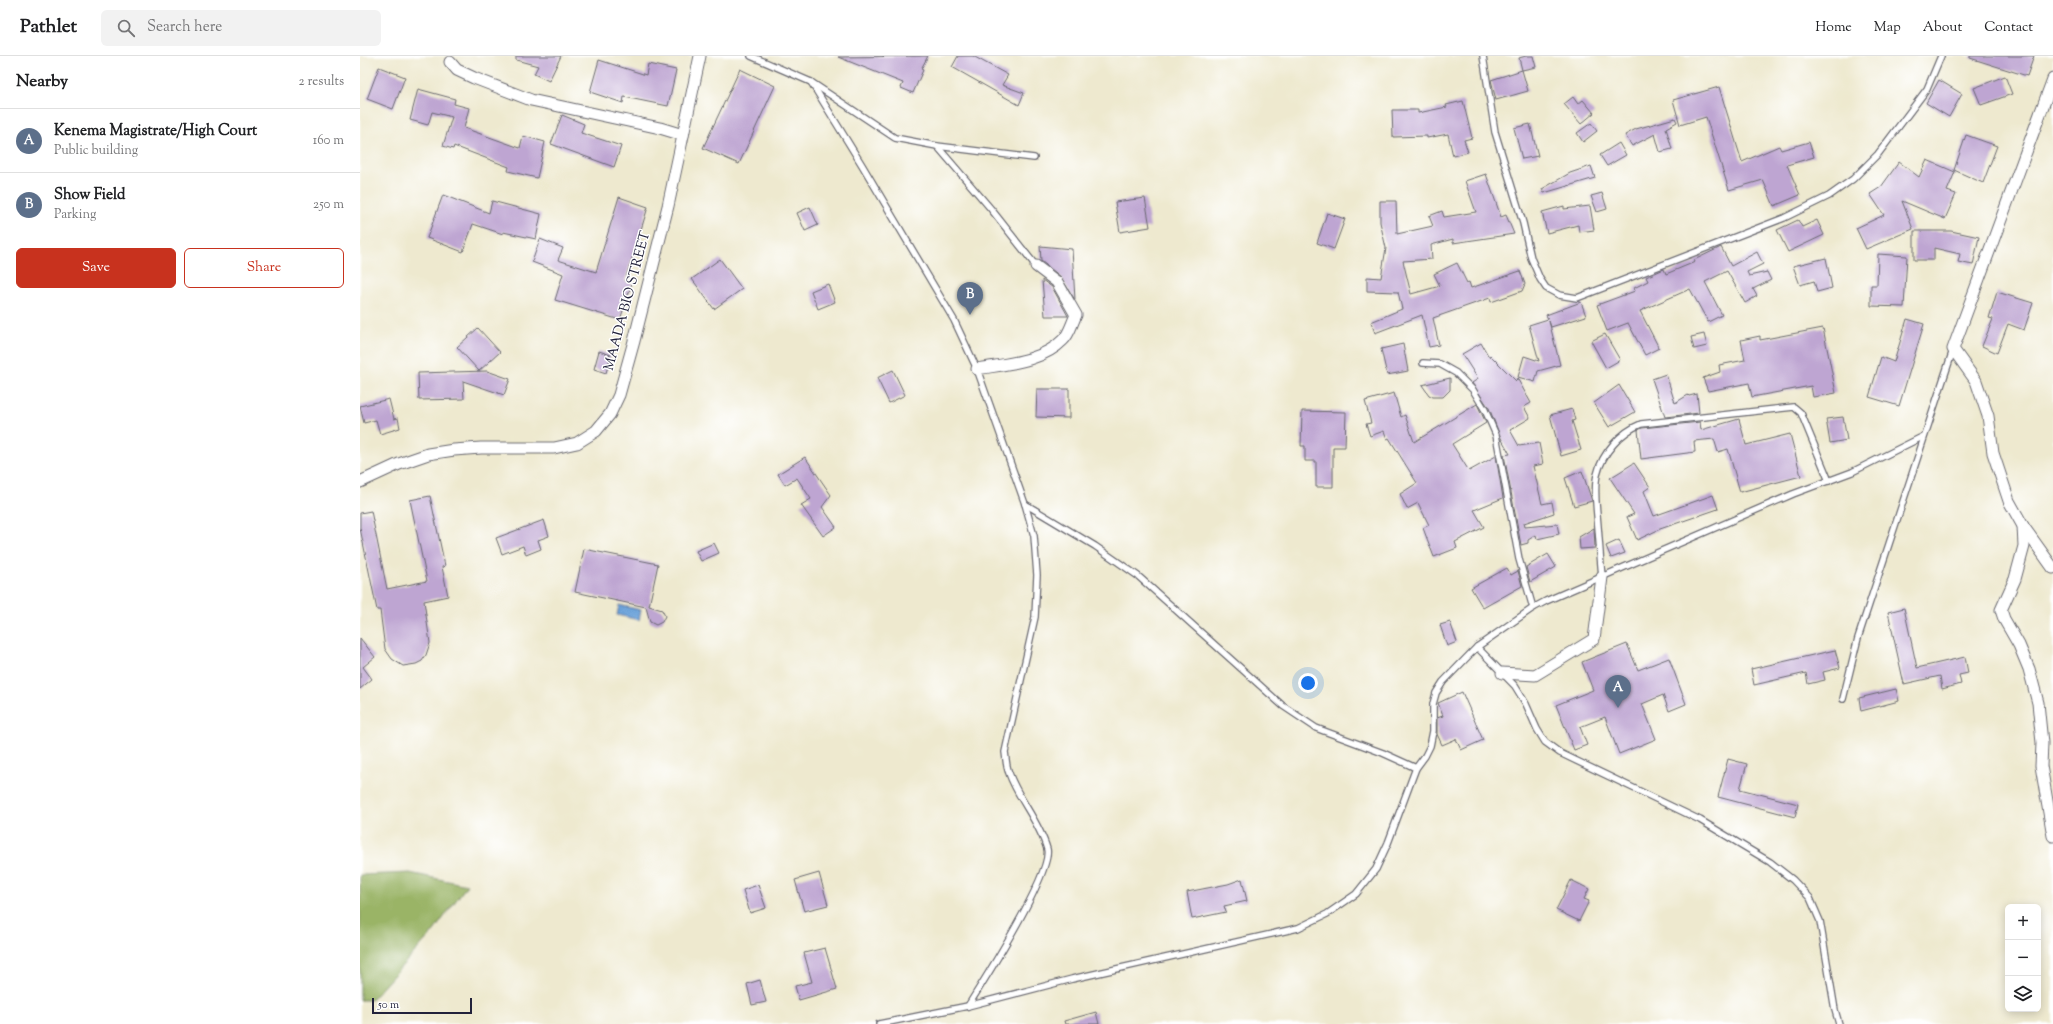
<!DOCTYPE html>
<meta charset="utf-8">
<style>
body{margin:0;font-family:"Sorts Mill Goudy",serif;background:#f2f2f2;color:#202124}
.controls{position:absolute;right:12px;bottom:12px;display:grid;overflow:hidden;border-radius:6px;box-shadow:0 2px 10px #0003}
.controls button{width:36px;height:36px;display:grid;place-items:center;padding:0;border:0;border-bottom:1px solid #e0e0e0;background:#fff;color:#202124;font:20px sans-serif}
.scale{position:absolute;left:12px;bottom:10px;width:100px;box-sizing:border-box;padding-left:4px;border:2px solid #22223b;border-top:0;font-size:11px;line-height:14px;white-space:nowrap;color:#22223b;-webkit-text-stroke:3px #fff;paint-order:stroke}
.you{position:absolute;left:948px;top:627px;width:14px;height:14px;margin:-10px;border:3px solid #fff;border-radius:50%;background:#1a73e8;box-shadow:0 0 0 6px #1a73e833}
.badge{display:grid;place-items:center;width:26px;height:26px;border-radius:50%;background:#c8321e;color:#fff;font-size:13px;font-weight:700}
.pin{position:absolute;translate:-50% -33px;filter:drop-shadow(0 1px 2px #0008)}
.pin::after{content:'';position:absolute;top:21px;width:14px;height:12px;background:inherit;clip-path:polygon(0 0,100% 0,50% 100%)}
.list{margin:0;padding:0;list-style:none}
h2{display:flex;justify-content:space-between;align-items:center;height:52px;margin:0;padding:0 16px;font-size:17px}
h2 small{font-size:13px;font-weight:400;color:#757577}
.list li{display:grid;grid-template-columns:26px 1fr auto;gap:12px;align-items:center;box-sizing:border-box;height:64px;padding:0 16px;border-top:1px solid #e0e0e0}
.list b{display:block;font-size:15px;white-space:nowrap}
.list p{margin:0;font-size:13px;white-space:nowrap;color:#757577}
.list em{font-size:13px;font-style:normal;color:#757577}
.actions{display:flex;gap:8px;padding:12px 16px}
.actions a{flex:1;padding:9px 0;border:1px solid #c8321e;border-radius:6px;text-align:center;font-size:14px;color:#c8321e}
.actions .main{background:#c8321e;color:#fff}
.icon{flex:none;width:22px;height:22px;fill:none;stroke:currentColor;stroke-width:2;stroke-linecap:round;stroke-linejoin:round}
.map{position:relative;flex:none;width:1693px;height:968px;overflow:hidden}
header{display:flex;align-items:center;gap:24px;box-sizing:border-box;height:56px;padding:0 20px;background:#fff;border-bottom:1px solid #e0e0e0}
header strong{font-size:19px}
nav{display:flex;gap:22px;margin-inline-start:auto;font-size:14px}
.search{width:280px;height:36px;background:#f2f2f2;display:flex;align-items:center;gap:10px;box-sizing:border-box;padding:0 14px;border-radius:6px;color:#757577;font-size:15px}
main{display:flex}
aside{flex:1;background:#fff}
.map>svg:first-child{display:block}
.forest{fill:#9ab466;stroke:#5e6b50}
.water{fill:#6ca2d9;stroke:#47628a}
.building{fill:#bea5d2}
.lines{fill:none;stroke-linecap:round;stroke-linejoin:round}
.lane-casing{stroke:#69686f;stroke-width:8}
.street-casing{stroke:#69686f;stroke-width:13}
.lane{stroke:#fff;stroke-width:5.5}
.street{stroke:#fff;stroke-width:11}
.labels{text-anchor:middle;dominant-baseline:central;stroke-width:3;stroke-linejoin:round;paint-order:stroke}
.street-label{font-size:14px;fill:#22223b;stroke:#fff}
</style>
<header>
<strong>Pathlet</strong>
<div class="search"><svg class="icon" aria-label="search" viewBox="0 0 24 24"><circle cx="10" cy="10" r="6"/><path d="M15 15l6 6"/></svg>Search here</div>
<nav><a>Home</a><a>Map</a><a>About</a><a>Contact</a></nav>
</header>
<main>
<aside>
<h2>Nearby<small>2 results</small></h2>
<ul class="list">
<li><span class="badge" style="background:#5c6f8a">A</span><div><b>Kenema Magistrate/High Court</b><p>Public building</p></div><em>160 m</em></li>
<li><span class="badge" style="background:#5c6f8a">B</span><div><b>Show Field</b><p>Parking</p></div><em>250 m</em></li>
</ul>
<div class="actions"><a class="main">Save</a><a>Share</a></div>
</aside>
<div class="map">
<svg width="1693" height="968" viewBox="0 0 1693 968">
<rect width="100%" height="100%" fill="#fff"/>
<filter id="ink" filterUnits="userSpaceOnUse"><feTurbulence type="fractalNoise" baseFrequency=".025" numOctaves="2"/><feDisplacementMap in="SourceGraphic" scale="8" xChannelSelector="R" yChannelSelector="G"/><feConvolveMatrix kernelMatrix="1 2 1 2 8 2 1 2 1" color-interpolation-filters="sRGB"/></filter>
<filter id="wash" filterUnits="userSpaceOnUse"><feTurbulence type="fractalNoise" baseFrequency=".012" numOctaves="4" result="noise"/><feDisplacementMap in="SourceGraphic" scale="16" xChannelSelector="R" yChannelSelector="G"/><feGaussianBlur stdDeviation="0.9" result="paint"/><feColorMatrix in="noise" values="0 0 0 0 0 0 0 0 0 0 0 0 0 0 0 0 0 1.4 0 .05"/><feComposite in="paint" operator="in"/></filter>
<g filter="url(#wash)">
<rect width="100%" height="100%" fill="#eee9cf"/>
<polygon class="forest" points="50,817 107,829 74,875 11,944 0,944 0,819"/>
<polygon class="water" points="259,549 281,554 279,564 257,559"/>
<g id="blocks">
<g class="building">
<polygon points="156,0 201,0 189,25 174,18 178,10 156,4"/>
<polygon points="568,0 561,13 563,14 553,37 541,32 543,27 478,1"/>
<polygon points="598,0 613,0 648,19 642,29 664,37 659,49 592,11"/>
<polygon points="1166,0 1173,0 1176,11 1162,14 1159,2"/>
<polygon points="1610,0 1674,0 1667,20 1610,2"/>
<polygon points="239,4 286,19 288,8 316,14 308,50 264,41 263,47 230,36"/>
<polygon points="19,11 45,21 33,53 7,43"/>
<polygon points="380,13 415,30 379,108 343,92"/>
<polygon points="1162,14 1168,35 1136,44 1131,24"/>
<polygon points="1645,20 1652,38 1621,49 1614,32"/>
<polygon points="1579,24 1602,38 1589,61 1566,47"/>
<polygon points="1359,31 1382,106 1419,90 1421,94 1449,86 1454,101 1427,109 1440,139 1414,150 1403,124 1369,134 1346,61 1320,69 1313,44"/>
<polygon points="58,33 95,43 94,48 109,52 104,72 160,92 163,80 185,86 177,122 148,115 149,111 94,90 93,93 83,90 92,61 72,56 68,69 50,64"/>
<polygon points="1213,41 1218,48 1223,44 1234,57 1221,68 1204,48"/>
<polygon points="1103,45 1112,82 1104,84 1108,96 1093,100 1088,78 1067,82 1067,80 1033,81 1032,54 1058,54 1058,57 1087,51 1086,49"/>
<polygon points="202,59 224,68 221,77 261,90 254,111 191,88"/>
<polygon points="1315,62 1317,66 1306,72 1312,93 1300,96 1295,78 1272,90 1265,79 1276,73"/>
<polygon points="1231,67 1237,75 1223,86 1217,77"/>
<polygon points="1170,68 1178,100 1162,103 1154,72"/>
<polygon points="1606,79 1637,90 1623,127 1594,114"/>
<polygon points="1259,87 1266,99 1247,110 1240,99"/>
<polygon points="1567,104 1595,116 1587,135 1596,138 1585,163 1542,145 1553,173 1506,193 1496,172 1524,159 1510,138 1521,131 1539,106 1559,121"/>
<polygon points="1231,110 1235,122 1184,137 1182,133 1210,117"/>
<polygon points="1126,118 1141,161 1146,159 1154,178 1093,187 1093,183 1071,189 1072,203 1043,205 1051,238 1080,230 1074,218 1097,207 1107,227 1109,226 1111,232 1160,215 1165,228 1162,235 1131,246 1130,242 1073,262 1079,289 1069,291 1062,259 1015,277 1011,266 1042,253 1038,236 1007,235 1007,221 1021,222 1026,192 1020,166 1020,145 1036,145 1037,178 1073,170 1069,160 1082,155 1084,161 1116,156 1105,125"/>
<polygon points="1242,137 1247,153 1237,156 1231,140"/>
<polygon points="83,139 129,157 132,145 181,158 176,183 143,176 143,178 113,168 103,196 67,182"/>
<polygon points="259,141 288,151 265,225 272,227 260,264 195,244 203,218 172,206 180,183 203,192 198,204 236,216"/>
<polygon points="785,142 790,171 760,176 755,146"/>
<polygon points="1204,150 1204,153 1230,150 1234,174 1219,176 1218,169 1187,177 1182,156"/>
<polygon points="450,151 458,169 445,175 437,157"/>
<polygon points="967,157 985,163 974,193 957,187"/>
<polygon points="1438,164 1442,171 1457,164 1464,179 1428,196 1417,174"/>
<polygon points="1554,175 1591,175 1619,181 1613,209 1598,206 1600,198 1574,192 1574,204 1554,204"/>
<polygon points="680,190 712,193 715,244 701,221 681,205"/>
<polygon points="1361,191 1371,210 1397,196 1403,208 1387,216 1389,220 1407,216 1411,224 1393,233 1397,240 1385,247 1367,215 1345,226 1362,259 1348,266 1330,233 1280,255 1299,292 1285,299 1268,267 1247,275 1237,249 1275,235 1274,232 1288,225 1286,221 1304,213 1306,218 1335,206 1334,204"/>
<polygon points="1518,198 1547,200 1544,251 1511,250 1511,229 1517,229"/>
<polygon points="1466,202 1472,232 1457,236 1454,225 1440,229 1433,210"/>
<polygon points="360,203 382,233 354,253 332,223"/>
<polygon points="682,224 692,231 708,260 685,260"/>
<polygon points="468,228 475,246 458,253 451,235"/>
<polygon points="1637,236 1673,247 1664,274 1648,268 1637,297 1622,290 1633,263 1629,262"/>
<polygon points="1221,246 1226,260 1191,271 1189,265 1200,309 1178,315 1175,326 1158,321 1164,300 1179,305 1169,269 1188,263 1186,259"/>
<polygon points="1547,263 1564,268 1539,350 1509,341 1521,301 1534,306"/>
<polygon points="118,272 140,296 119,315 97,291"/>
<polygon points="1463,272 1476,337 1453,341 1451,330 1392,341 1389,327 1348,335 1343,322 1360,316 1359,309 1385,304 1381,284 1400,280 1400,284"/>
<polygon points="1245,278 1260,304 1246,312 1231,285"/>
<polygon points="1344,278 1347,290 1334,293 1331,281"/>
<polygon points="1121,287 1129,301 1130,299 1156,325 1157,322 1171,347 1164,351 1170,362 1150,374 1159,390 1179,387 1183,408 1173,410 1182,448 1192,446 1194,457 1164,467 1165,471 1197,468 1199,478 1177,483 1176,479 1168,484 1168,487 1161,489 1144,399 1150,398 1141,382 1129,352 1112,327 1118,323 1102,298"/>
<polygon points="1043,288 1048,315 1027,319 1021,293"/>
<polygon points="239,295 251,299 246,317 234,313"/>
<polygon points="533,314 545,339 529,347 517,322"/>
<polygon points="127,315 150,323 144,339 103,325 104,343 59,344 58,317"/>
<polygon points="1306,318 1315,347 1328,339 1329,340 1337,338 1339,357 1305,361 1292,323"/>
<polygon points="1090,322 1090,334 1083,341 1073,341 1069,339 1062,329"/>
<polygon points="1259,329 1275,356 1249,371 1234,347"/>
<polygon points="677,333 709,333 709,362 676,361"/>
<polygon points="1034,337 1041,361 1045,359 1054,386 1117,348 1126,367 1092,388 1109,415 1136,400 1143,442 1114,454 1124,471 1095,486 1097,492 1074,501 1063,472 1069,469 1058,447 1047,453 1040,438 1057,427 1029,382 1027,383 1024,375 1010,380 1006,368 1011,367 1005,345"/>
<polygon points="29,343 34,363 38,362 40,372 20,378 16,364 4,367 0,350"/>
<polygon points="1212,353 1215,364 1212,365 1221,394 1201,400 1190,359"/>
<polygon points="942,355 986,356 985,391 973,391 973,431 956,431 956,405 945,405 945,390 941,390"/>
<polygon points="1483,361 1487,384 1470,387 1466,363"/>
<polygon points="1379,363 1386,389 1430,378 1441,420 1380,436 1368,393 1358,396 1354,383 1334,385 1335,396 1281,403 1278,374 1282,372 1340,366 1341,374"/>
<polygon points="445,401 471,439 462,451 476,471 463,480 441,449 451,443 437,422 425,429 418,418"/>
<polygon points="1274,407 1290,431 1284,435 1294,460 1353,439 1358,453 1300,473 1277,484 1267,461 1274,458 1250,422"/>
<polygon points="1222,415 1232,445 1214,450 1205,422"/>
<polygon points="70,440 85,510 82,511 88,540 64,545 70,587 66,599 62,605 56,608 43,610 32,603 25,593 20,554 17,554 0,472 0,457 11,455 27,533 67,525 50,444"/>
<polygon points="184,464 189,480 178,484 181,493 166,499 163,490 142,498 136,482"/>
<polygon points="1234,472 1235,492 1220,493 1219,481"/>
<polygon points="1259,484 1265,497 1251,502 1246,490"/>
<polygon points="354,487 359,497 341,505 336,495"/>
<polygon points="224,493 298,508 289,550 302,554 305,560 302,566 296,569 290,566 286,551 215,536"/>
<polygon points="1188,498 1196,511 1170,526 1166,511"/>
<polygon points="1147,512 1151,519 1158,515 1162,530 1123,552 1111,532"/>
<polygon points="1544,552 1557,612 1605,601 1608,617 1599,619 1601,628 1582,633 1580,620 1544,628 1528,556"/>
<polygon points="1090,566 1097,586 1087,590 1080,569"/>
<polygon points="0,582 15,601 3,611 12,623 0,633"/>
<polygon points="1267,588 1278,614 1309,602 1326,648 1309,655 1303,639 1282,648 1296,683 1259,698 1245,661 1220,671 1227,689 1214,694 1196,649 1233,634 1222,606"/>
<polygon points="1475,594 1480,612 1463,616 1465,624 1448,628 1446,617 1394,629 1391,613"/>
<polygon points="1536,633 1539,645 1501,655 1499,642"/>
<polygon points="1102,636 1123,684 1101,694 1096,683 1082,689 1077,678 1077,662 1083,660 1078,647"/>
<polygon points="1368,703 1387,708 1380,733 1438,748 1435,761 1358,741"/>
<polygon points="459,817 468,849 444,855 435,824"/>
<polygon points="882,823 887,845 864,850 866,856 832,863 827,836 868,828"/>
<polygon points="1211,824 1229,833 1224,843 1229,845 1219,865 1196,854"/>
<polygon points="398,829 406,852 390,857 383,834"/>
<polygon points="465,892 477,933 439,944 435,930 452,926 444,897"/>
<polygon points="400,924 406,946 392,949 387,928"/>
<polygon points="736,956 739,968 705,968 704,965"/>
</g>
</g>
</g>
<g filter="url(#ink)">
<use href="#blocks" fill-opacity="0" stroke="#69686f" stroke-width="1"/>
<g class="lines">
<defs>
<g id="lane">
<polyline points="391,0 451,26 535,82 577,90 631,153 676,210"/>
<polyline points="1123,0 1135,76 1163,167 1171,202 1180,223 1186,232 1199,239 1217,242 1424,162 1469,140 1493,123 1518,98 1567,33 1581,0"/>
<path d="M451 26 502 109 594 264 617 313 665 448 674 480 677 519 675 561 645 696C646 702 646 710 649 717 658 743 679 765 687 793 693 816 623 926 608 950"/>
<polyline points="577,90 674,102"/>
<polyline points="1063,307 1080,308 1096,317 1113,334 1125,354 1136,379 1159,503 1173,552"/>
<polyline points="665,448 735,490 778,520 923,650 956,672 1023,697 1056,712"/>
<path d="M1242 521C1240 500 1239 480 1237 459 1236 447 1234 432 1237 419 1242 397 1261 376 1281 368L1434 351 1441 357 1469 425"/>
<polyline points="1117,591 1155,630 1166,648 1177,673 1185,686 1200,697 1340,764 1410,806 1433,824 1450,842 1460,865 1475,954 1479,968"/>
<polyline points="1483,643 1498,582 1593,294"/>
<polyline points="519,968 608,950 712,923 938,872 967,858 996,838 1016,813 1028,787 1056,712 1065,700 1070,690 1073,675 1073,648 1076,637 1083,626 1117,591 1173,552 1186,545 1433,438 1492,416 1564,380"/>
</g>
<g id="street">
<polyline points="90,6 97,14 114,22 171,44 300,72 323,79"/>
<polyline points="1693,23 1593,293 1616,325 1628,360 1633,397 1649,445 1663,470 1664,490 1655,523 1641,554 1644,563 1659,589 1669,613 1678,647 1682,687 1681,710 1693,780"/>
<path d="M617 313C645 308 682 306 703 284 709 279 712 267 716 259L697 226 676 210"/>
<polyline points="0,426 39,408 68,398 94,394 121,392 194,392 217,387 236,375 250,358 259,339 274,285 308,150 340,0"/>
<polyline points="1663,470 1693,512"/>
<polyline points="1142,617 1175,619 1234,583 1242,521"/>
</g>
</defs>
<use href="#lane" class="lane-casing"/>
<use href="#street" class="street-casing"/>
<use href="#lane" class="lane"/>
<use href="#street" class="street"/>
</g>
</g>
<g class="labels">
<g class="street-label">
<text transform="translate(268 245) rotate(-75)">MAADA BIO STREET</text>
</g>
</g>
</svg>
<div class="controls">
<button>+</button>
<button>−</button>
<button><svg class="icon" aria-label="layers" viewBox="0 0 24 24"><path d="M12 4l9 5-9 5-9-5zM3 14l9 5 9-5"/></svg></button>
</div>
<div class="scale">50 m</div>
<div class="you"></div>
<div class="pin badge" style="left:1258px;top:652px;background:#5c6f8a">A</div>
<div class="pin badge" style="left:610px;top:259px;background:#5c6f8a">B</div>
</div>
</main>
